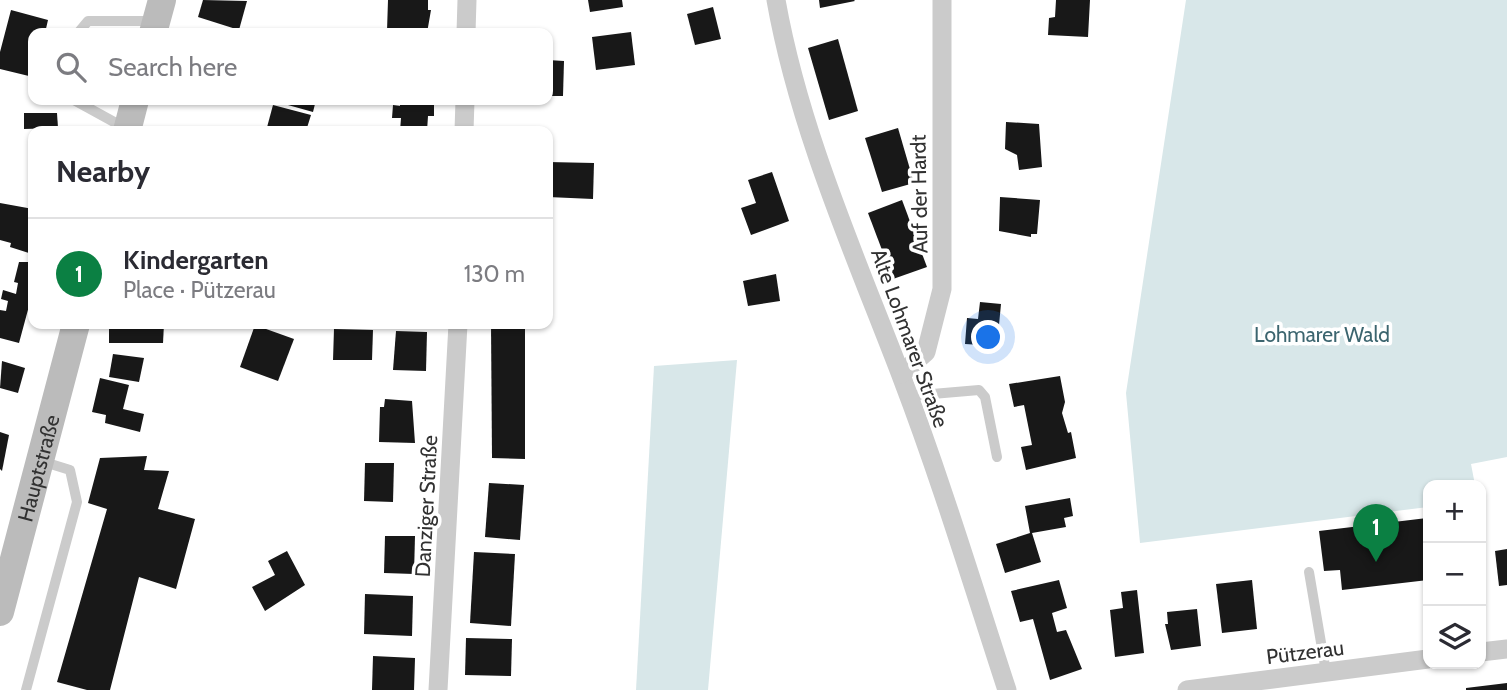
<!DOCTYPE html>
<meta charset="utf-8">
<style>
body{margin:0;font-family:Cabin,sans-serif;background:#f2f2f3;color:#2b2b33}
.controls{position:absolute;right:21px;bottom:21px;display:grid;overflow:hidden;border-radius:14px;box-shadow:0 2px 5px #0004}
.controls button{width:63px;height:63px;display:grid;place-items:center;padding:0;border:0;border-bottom:2px solid #e1e1e2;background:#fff;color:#2b2b33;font:35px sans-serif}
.you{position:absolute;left:989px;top:338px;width:24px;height:24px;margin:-18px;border:5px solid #fff;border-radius:50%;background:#1a73e8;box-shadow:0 0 0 10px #1a73e833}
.badge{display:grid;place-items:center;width:46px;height:46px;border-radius:50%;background:#0b8043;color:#fff;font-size:23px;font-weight:700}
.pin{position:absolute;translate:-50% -58px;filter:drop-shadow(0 2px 4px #0008)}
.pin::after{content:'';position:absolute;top:37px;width:24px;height:21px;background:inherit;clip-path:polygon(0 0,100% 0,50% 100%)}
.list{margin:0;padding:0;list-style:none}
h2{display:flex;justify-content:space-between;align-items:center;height:91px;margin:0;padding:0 28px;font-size:30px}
h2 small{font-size:23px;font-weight:400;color:#7c7c81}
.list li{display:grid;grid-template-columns:46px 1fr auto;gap:21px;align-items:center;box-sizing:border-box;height:112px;padding:0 28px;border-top:2px solid #e1e1e2}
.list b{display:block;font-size:26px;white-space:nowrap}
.list p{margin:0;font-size:23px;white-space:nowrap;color:#7c7c81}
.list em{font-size:23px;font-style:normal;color:#7c7c81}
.icon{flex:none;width:38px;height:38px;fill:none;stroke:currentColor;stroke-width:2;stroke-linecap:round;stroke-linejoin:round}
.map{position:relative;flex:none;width:1507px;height:690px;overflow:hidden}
.search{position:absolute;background:#fff;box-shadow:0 2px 5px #0004;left:28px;top:28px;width:525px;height:77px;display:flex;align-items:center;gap:18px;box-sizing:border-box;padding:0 24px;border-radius:14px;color:#7c7c81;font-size:26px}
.panel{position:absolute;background:#fff;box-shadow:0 2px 5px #0004;left:28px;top:126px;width:525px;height:203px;border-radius:14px}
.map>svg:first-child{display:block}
.green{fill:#d8e7e9}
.building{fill:#181818}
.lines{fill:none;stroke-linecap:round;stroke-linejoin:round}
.service{stroke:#cbcbcb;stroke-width:10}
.minor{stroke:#cbcbcb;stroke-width:19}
.secondary{stroke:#bbb;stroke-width:28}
.labels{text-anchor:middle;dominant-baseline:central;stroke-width:7;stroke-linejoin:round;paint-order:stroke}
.street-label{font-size:21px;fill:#313131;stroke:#fff}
.park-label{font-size:21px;fill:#3c656f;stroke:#fff}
</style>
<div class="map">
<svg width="1507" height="690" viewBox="0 0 1507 690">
<rect width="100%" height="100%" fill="#fff"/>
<g class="green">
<polygon points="1186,0 1507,0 1507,457 1471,464 1475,485 1428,485 1428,507 1140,543 1126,393"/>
<polygon points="737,360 708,690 636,690 654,366"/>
</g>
<g class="building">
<polygon points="203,0 247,1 239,30 198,17"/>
<polygon points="388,0 428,0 428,10 431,10 427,33 387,31"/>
<polygon points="588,0 622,0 623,7 590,12"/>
<polygon points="819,0 854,0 855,1 820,8"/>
<polygon points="1056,0 1090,0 1088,37 1048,35 1049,18 1055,17"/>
<polygon points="713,7 721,39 695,45 687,14"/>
<polygon points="11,10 48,20 45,33 33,33 33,77 0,69 0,52"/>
<polygon points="631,32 635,65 596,70 592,37"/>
<polygon points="838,39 858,111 829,120 808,48"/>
<polygon points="548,60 564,61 563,96 548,96"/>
<polygon points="270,100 316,100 313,112"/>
<polygon points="400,100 427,100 427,104 434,105 434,116 428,116 427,131 400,131 401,118 392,118 393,105 400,106"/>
<polygon points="273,105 311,115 306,131 266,131"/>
<polygon points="24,113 57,113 58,128 24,129"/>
<polygon points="1006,122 1039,124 1042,167 1019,170 1017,155 1005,149"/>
<polygon points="898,128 914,183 882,192 865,138"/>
<polygon points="548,162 594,163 593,199 548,197"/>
<polygon points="772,172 789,221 751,235 741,208 756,203 748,180"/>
<polygon points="1000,197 1040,200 1037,234 1031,234 1031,237 999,231"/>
<polygon points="902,200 927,267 893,279 868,213"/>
<polygon points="0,203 33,209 32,254 10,247 11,243 0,240"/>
<polygon points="19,262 33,262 33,307 29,306 19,343 0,338 0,310 6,311 8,301 1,299 3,290 16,294 18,283 14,282"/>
<polygon points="776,274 780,301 748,306 743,281"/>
<polygon points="980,302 1001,304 997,346 965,344 967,318 978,319"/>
<polygon points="109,324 164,324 163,343 109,343"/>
<polygon points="491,324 525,324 525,459 492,458"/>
<polygon points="255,325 294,339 278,381 240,367"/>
<polygon points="334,329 373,330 372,360 333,360"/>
<polygon points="396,331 427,332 426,371 393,370"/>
<polygon points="113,354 144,358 139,382 109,377"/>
<polygon points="2,361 25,368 18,393 0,388"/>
<polygon points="1060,376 1065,402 1062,413 1068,433 1071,432 1076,458 1026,470 1021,447 1032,445 1024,405 1014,407 1009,384"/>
<polygon points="100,378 129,385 123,409 144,414 140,432 105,423 106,415 92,412"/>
<polygon points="385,399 412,401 415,443 379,442 380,407 384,407"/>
<polygon points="0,432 9,435 2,471 0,469"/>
<polygon points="147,456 144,470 169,471 158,509 195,519 176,589 139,577 110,690 87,690 57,682 107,509 88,503 100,458"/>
<polygon points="365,463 394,463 393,502 364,501"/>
<polygon points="489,483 524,485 520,540 485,537"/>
<polygon points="1070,498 1073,516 1064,518 1066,527 1032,533 1041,562 1005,573 996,544 1030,533 1025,506"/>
<polygon points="1427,518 1428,580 1342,590 1340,570 1324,571 1319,531"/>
<polygon points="385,536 415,536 414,574 384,573"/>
<polygon points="1507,549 1507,585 1499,586 1495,551"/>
<polygon points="287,551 305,585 265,611 252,587 275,575 268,561"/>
<polygon points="474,552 515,554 511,626 470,623"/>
<polygon points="1059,580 1067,608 1052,613 1057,632 1066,630 1082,669 1050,680 1033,619 1020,622 1011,591"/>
<polygon points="1252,580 1257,629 1222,633 1216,584"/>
<polygon points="1137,590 1144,653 1115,657 1110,610 1123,608 1121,592"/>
<polygon points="365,594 413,596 412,636 364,634"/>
<polygon points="1197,609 1201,646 1171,650 1165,624 1168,624 1167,612"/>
<polygon points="466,638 512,639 511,676 465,675"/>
<polygon points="373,656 415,658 414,690 372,690"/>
<polygon points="1507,683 1507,690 1466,690 1466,688"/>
</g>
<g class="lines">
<g class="service">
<polyline points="78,33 88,21 152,21"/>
<polyline points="74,100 125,128"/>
<polyline points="909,396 979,390 985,397 997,457"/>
<polyline points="1309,572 1326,672"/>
<polyline points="26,690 77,502 70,470 41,461"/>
</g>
<g class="minor">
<path d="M776 0C799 130 855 255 902 378 941 480 973 586 1007 690"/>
<polyline points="466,33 467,0"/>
<polyline points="464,131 465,100"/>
<polyline points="901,374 926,352 942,289 942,0"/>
<polyline points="1481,652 1507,649"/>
<polyline points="438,690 458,324"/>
<polyline points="1187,690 1428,659"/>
</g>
<g class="secondary">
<polyline points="153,33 162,0"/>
<polyline points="127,131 135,100"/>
<path id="s1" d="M0 612 76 324"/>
</g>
</g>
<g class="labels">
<g class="street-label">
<text transform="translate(919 194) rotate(-91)">Auf der Hardt</text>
<text transform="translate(910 338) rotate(70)">Alte Lohmarer Straße</text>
<text stroke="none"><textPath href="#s1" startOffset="149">Hauptstraße</textPath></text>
<text transform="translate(426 506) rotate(-87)">Danziger Straße</text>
<text transform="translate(1305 652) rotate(-7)">Pützerau</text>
</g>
<g class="park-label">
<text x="1322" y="334">Lohmarer Wald</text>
</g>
</g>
</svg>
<div class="controls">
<button>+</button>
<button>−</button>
<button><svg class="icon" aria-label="layers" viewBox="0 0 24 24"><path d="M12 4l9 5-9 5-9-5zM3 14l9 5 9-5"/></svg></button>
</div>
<div class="you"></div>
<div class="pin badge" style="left:1376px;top:562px">1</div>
<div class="search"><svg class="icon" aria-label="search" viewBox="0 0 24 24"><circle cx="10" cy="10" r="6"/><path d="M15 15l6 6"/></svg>Search here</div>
<section class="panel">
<h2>Nearby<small></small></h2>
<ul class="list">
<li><span class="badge">1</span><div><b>Kindergarten</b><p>Place · Pützerau</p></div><em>130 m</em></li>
</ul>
</section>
</div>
